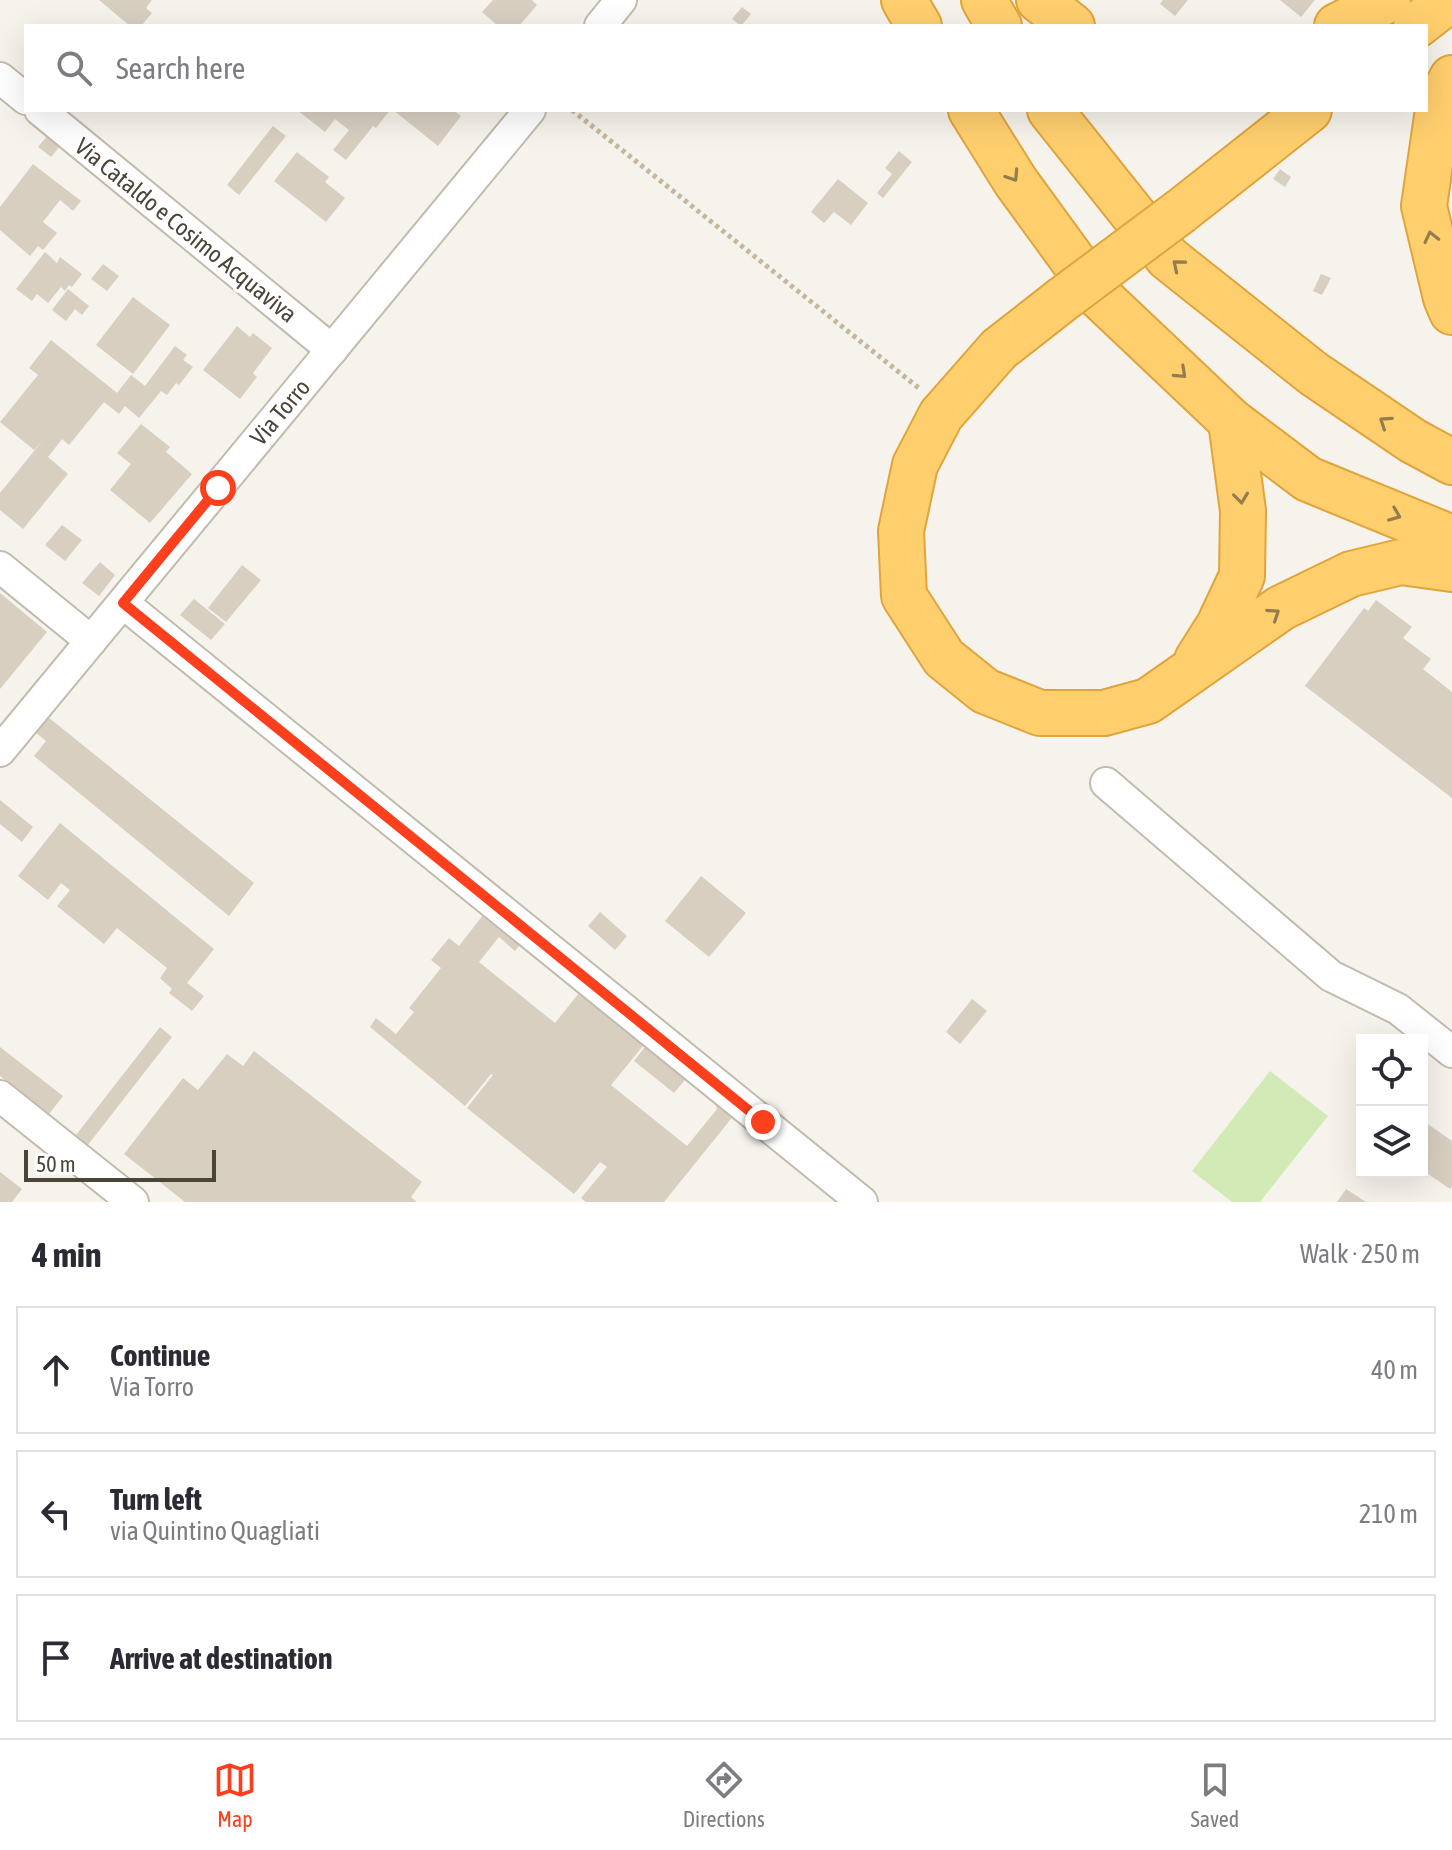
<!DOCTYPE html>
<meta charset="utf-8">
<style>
body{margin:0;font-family:"Asap Condensed",sans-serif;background:#f7f7f7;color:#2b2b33}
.controls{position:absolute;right:24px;bottom:24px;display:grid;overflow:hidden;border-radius:0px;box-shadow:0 8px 32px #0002}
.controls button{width:72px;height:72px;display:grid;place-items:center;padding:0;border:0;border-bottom:2px solid #e1e1e2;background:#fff;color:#2b2b33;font:40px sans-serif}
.scale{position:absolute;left:24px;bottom:20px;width:192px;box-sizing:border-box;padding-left:8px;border:4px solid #4b4439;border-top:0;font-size:22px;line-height:28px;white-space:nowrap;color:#4b4439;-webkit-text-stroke:6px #fff;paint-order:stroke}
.stop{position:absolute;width:24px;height:24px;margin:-18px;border:6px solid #fc3f1d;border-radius:50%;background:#fff}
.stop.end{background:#fc3f1d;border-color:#fff;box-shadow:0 2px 8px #0008}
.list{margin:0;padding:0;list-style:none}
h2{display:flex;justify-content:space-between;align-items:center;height:104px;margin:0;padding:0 32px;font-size:34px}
h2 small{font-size:26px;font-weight:400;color:#7c7c81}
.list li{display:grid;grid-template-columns:52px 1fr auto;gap:24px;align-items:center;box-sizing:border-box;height:128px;margin:0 16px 16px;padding:0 16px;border:2px solid #e1e1e2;border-radius:0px}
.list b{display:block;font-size:30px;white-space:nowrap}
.list p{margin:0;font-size:26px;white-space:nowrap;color:#7c7c81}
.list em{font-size:26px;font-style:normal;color:#7c7c81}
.icon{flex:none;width:44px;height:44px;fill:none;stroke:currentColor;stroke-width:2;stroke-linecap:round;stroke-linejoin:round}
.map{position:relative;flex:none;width:1452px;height:1202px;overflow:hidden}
.search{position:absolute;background:#fff;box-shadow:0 8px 32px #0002;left:24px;right:24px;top:24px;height:88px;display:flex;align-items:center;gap:20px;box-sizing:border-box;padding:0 28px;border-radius:0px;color:#7c7c81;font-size:30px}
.sheet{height:536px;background:#fff}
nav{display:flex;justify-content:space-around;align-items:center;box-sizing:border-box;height:112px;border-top:2px solid #e1e1e2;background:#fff;font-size:22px;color:#7c7c81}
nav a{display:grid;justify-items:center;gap:4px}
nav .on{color:#fc3f1d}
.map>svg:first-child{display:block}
.green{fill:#d2eab5}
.building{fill:#d8cfc1}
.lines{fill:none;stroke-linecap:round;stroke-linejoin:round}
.street-casing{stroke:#c2bbae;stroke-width:34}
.highway-casing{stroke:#e0a43c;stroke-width:48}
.path{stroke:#c4b79f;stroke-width:5;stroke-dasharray:4 4;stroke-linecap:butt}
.street{stroke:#fff;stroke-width:30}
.highway{stroke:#ffcf6e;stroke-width:44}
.highway-bridge-casing{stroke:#e0a43c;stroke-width:48;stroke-linecap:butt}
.highway-bridge{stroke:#ffcf6e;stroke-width:44}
.oneway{stroke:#937c4e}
.route{stroke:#fc3f1d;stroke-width:10}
.labels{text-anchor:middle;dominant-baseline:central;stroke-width:7;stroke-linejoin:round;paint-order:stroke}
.street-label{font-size:24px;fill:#4b4439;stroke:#fff}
</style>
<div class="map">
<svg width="1452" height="1202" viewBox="0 0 1452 1202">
<rect width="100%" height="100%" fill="#f6f3ec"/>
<polygon class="green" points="1270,1071 1328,1116 1260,1202 1232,1202 1192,1171"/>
<g class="building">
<polygon points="99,0 152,0 146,8 152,13 141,26 130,26"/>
<polygon points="493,0 532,0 537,5 519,26 498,26 482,12"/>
<polygon points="1163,0 1188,0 1175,16 1160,4"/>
<polygon points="1280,0 1315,0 1301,17"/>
<polygon points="742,7 751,14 741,26 732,19"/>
<polygon points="297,110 390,110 376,128 373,126 346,160 333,150 349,130 335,119 325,132"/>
<polygon points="393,110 453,110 461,116 438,146"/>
<polygon points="273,126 286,136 239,195 227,185"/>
<polygon points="48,135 61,145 51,157 38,147"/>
<polygon points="899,151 912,162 883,198 877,193 892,174 885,168"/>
<polygon points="297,152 329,177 325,182 345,198 326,222 274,181"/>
<polygon points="33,164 81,201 73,211 60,200 43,222 57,233 43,250 38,246 30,256 0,230 0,207"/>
<polygon points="1280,169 1291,177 1285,187 1273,179"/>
<polygon points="838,179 868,203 851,225 834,212 824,223 811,212"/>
<polygon points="45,252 57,263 60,257 82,274 72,287 69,285 65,291 61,287 48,303 37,294 32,301 16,289"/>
<polygon points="103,264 119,276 107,291 91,279"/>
<polygon points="1321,274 1331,278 1322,295 1313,291"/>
<polygon points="68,289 89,306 82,315 75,309 66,321 52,310"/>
<polygon points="133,297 170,325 133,374 96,345"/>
<polygon points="237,326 250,337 253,333 272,348 253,373 257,377 240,399 203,370"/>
<polygon points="51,340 117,393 131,375 145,386 175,346 187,355 183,360 193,367 179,385 176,383 167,395 161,391 139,418 125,406 119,414 104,402 69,445 62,439 48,457 68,474 23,529 0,510 0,493 43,440 34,450 0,422 38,375 29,368"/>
<polygon points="141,424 170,447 166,452 192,474 150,523 110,490 131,464 117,453"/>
<polygon points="62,525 82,540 65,561 45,545"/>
<polygon points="100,562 115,575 99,596 82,583"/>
<polygon points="242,565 261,580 226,622 208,608"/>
<polygon points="0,593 47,632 0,689"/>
<polygon points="194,599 225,624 211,640 180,615"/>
<polygon points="1376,600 1412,627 1403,638 1431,659 1423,669 1452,692 1452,798 1305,686 1364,608 1368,611"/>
<polygon points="43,713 254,883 229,916 34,756 46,741 30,728"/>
<polygon points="0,800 33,827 22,842 0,824"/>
<polygon points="60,823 214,949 187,983 204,996 192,1011 169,993 172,989 160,978 167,968 117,928 104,944 57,906 70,890 61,883 48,900 18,876"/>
<polygon points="701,876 746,913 709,957 665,921"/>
<polygon points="490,906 527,936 515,951 499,937 479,962 555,1023 587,983 652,1035 611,1085 687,1146 717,1109 713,1096 739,1109 664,1202 586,1202 581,1198 607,1167 600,1162 574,1194 467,1108 493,1075 491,1074 465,1106 370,1027 376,1018 396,1034 414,1012 409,1008 441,968 431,960 449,938 459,946"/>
<polygon points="600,912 627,936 615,950 588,926"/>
<polygon points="972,999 987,1011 960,1044 946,1032"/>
<polygon points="160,1027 172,1037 87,1146 76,1135"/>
<polygon points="652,1038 693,1070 674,1093 634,1061"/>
<polygon points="0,1047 63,1096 49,1114 0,1076"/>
<polygon points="254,1051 422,1182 411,1197 417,1202 185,1202 124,1154 183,1078 198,1090 227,1054 243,1066"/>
<polygon points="1422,1120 1452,1141 1452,1186 1450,1189 1422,1170"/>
<polygon points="0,1172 22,1189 12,1202 0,1202"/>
<polygon points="1346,1189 1366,1202 1337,1202"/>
</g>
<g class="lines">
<defs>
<g id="street">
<polyline points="600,26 621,0"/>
<polyline points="0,78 26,99"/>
<polyline points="40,110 332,350"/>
<polyline points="0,567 91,641"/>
<polyline points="123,603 862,1202"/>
<polyline points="0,751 530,110"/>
<polyline points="1106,783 1331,976 1398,1009 1452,1052"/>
<polyline points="0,1096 133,1202"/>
</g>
<g id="highway">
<polyline points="904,0 919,26"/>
<polyline points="984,0 999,26"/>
<polyline points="1039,0 1072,26"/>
<polyline points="1337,26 1388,0"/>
<polyline points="1416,26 1449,0"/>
<polyline points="1452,78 1439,103 1424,206 1446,298 1452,312"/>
<polyline points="971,110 1016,182 1099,296 1231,421 1308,479 1452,538"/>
<polyline points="1050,110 1168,258 1314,374 1413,441 1452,462"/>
<polyline points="1181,211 1309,110"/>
<polyline points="1063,299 999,349 941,415 915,465 901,531 904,596 944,658 985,691 1040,713 1104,713 1148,701 1281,608 1351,574 1401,562 1452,569"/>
<polyline points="1197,660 1219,625 1242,576 1243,511 1231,421"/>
</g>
</defs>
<use href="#street" class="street-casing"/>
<use href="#highway" class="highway-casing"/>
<polyline class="path" points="572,110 920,389"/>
<use href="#street" class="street"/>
<use href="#highway" class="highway"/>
<defs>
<polyline id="highway-bridge" points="1063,299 1181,211"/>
</defs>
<use href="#highway-bridge" class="highway-bridge-casing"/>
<use href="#highway-bridge" class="highway-bridge"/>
</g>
<defs><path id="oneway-chevron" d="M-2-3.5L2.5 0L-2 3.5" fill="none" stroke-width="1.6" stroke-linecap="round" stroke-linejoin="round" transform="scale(2)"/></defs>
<g class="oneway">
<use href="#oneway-chevron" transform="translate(1013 176) rotate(57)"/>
<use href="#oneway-chevron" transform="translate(1431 237) rotate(-103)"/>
<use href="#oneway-chevron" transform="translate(1178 265) rotate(-140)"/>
<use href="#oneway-chevron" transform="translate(1181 373) rotate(43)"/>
<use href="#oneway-chevron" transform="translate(1385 422) rotate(-146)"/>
<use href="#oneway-chevron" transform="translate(1241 498) rotate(83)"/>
<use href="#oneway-chevron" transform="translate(1395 515) rotate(22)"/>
<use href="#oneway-chevron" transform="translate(1274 614) rotate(-34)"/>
</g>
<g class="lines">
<polyline class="route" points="218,488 123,603 763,1122"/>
</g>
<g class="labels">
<g class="street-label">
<text transform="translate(186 230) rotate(39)">Via Cataldo e Cosimo Acquaviva</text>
<text transform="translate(280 412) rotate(-50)">Via Torro</text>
</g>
</g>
</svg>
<div class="controls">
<button><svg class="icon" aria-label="locate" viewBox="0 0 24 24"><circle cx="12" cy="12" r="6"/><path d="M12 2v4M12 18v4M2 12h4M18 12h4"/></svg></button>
<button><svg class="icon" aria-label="layers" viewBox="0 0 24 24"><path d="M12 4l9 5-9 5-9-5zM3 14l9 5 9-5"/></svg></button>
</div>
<div class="scale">50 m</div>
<div class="stop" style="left:218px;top:488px"></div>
<div class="stop end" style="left:763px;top:1122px"></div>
<div class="search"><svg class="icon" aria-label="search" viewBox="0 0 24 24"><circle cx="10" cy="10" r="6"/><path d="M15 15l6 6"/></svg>Search here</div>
</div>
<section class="sheet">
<h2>4 min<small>Walk · 250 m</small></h2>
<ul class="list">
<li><svg class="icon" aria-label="ahead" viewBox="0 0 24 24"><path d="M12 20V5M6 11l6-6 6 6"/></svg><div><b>Continue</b><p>Via Torro</p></div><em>40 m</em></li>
<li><svg class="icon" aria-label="left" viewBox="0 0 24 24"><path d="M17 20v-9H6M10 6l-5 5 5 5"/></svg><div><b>Turn left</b><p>via Quintino Quagliati</p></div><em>210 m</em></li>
<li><svg class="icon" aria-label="arrive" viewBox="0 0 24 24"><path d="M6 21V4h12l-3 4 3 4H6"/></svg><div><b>Arrive at destination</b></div></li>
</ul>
</section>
<nav>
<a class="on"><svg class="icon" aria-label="map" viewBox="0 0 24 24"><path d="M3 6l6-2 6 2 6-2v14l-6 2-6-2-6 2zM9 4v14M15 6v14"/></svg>Map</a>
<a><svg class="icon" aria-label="directions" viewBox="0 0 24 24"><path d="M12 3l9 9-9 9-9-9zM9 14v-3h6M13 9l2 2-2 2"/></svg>Directions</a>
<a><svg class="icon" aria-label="saved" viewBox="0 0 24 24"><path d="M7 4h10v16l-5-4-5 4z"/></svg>Saved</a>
</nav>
